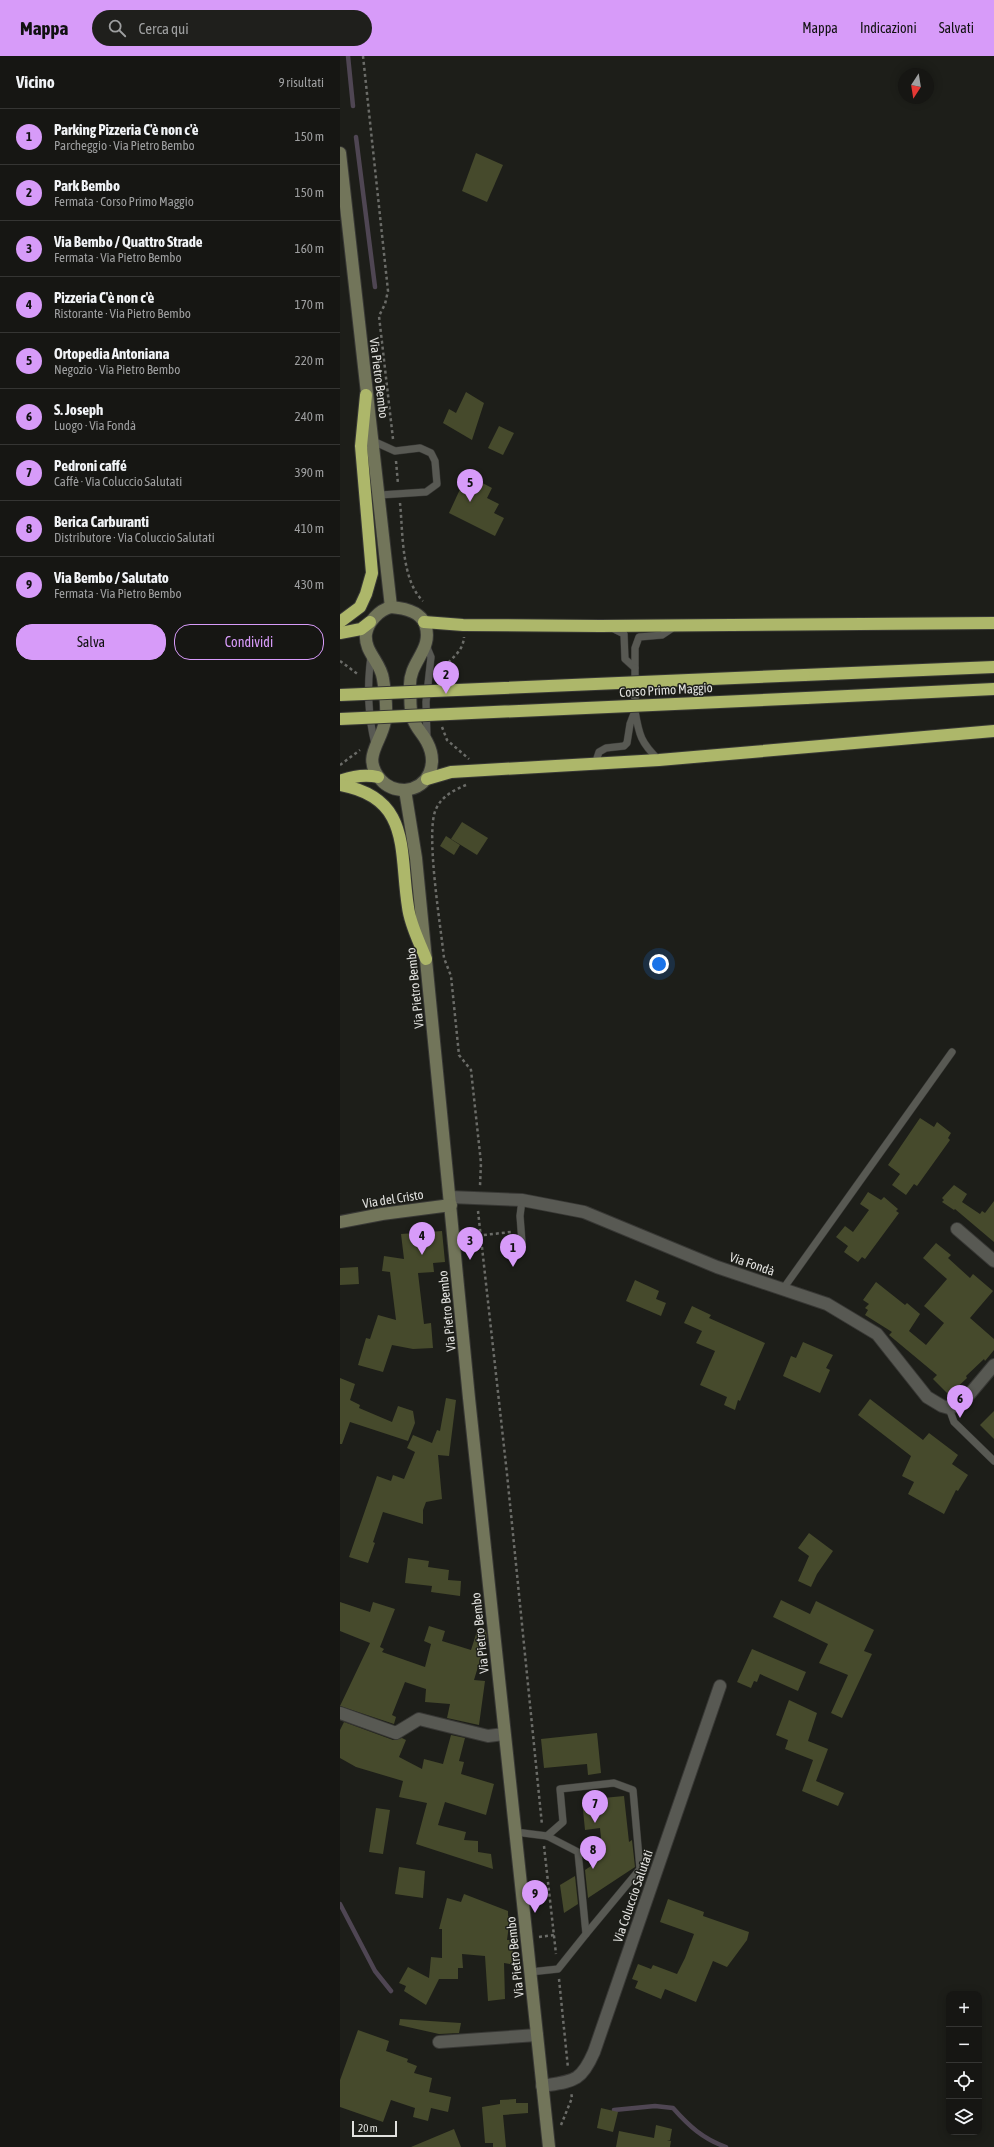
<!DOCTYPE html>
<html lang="it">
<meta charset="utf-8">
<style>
body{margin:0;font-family:"Asap Condensed",sans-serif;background:#1f1f1c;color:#f1f3f6}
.controls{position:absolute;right:12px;bottom:12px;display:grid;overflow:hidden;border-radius:8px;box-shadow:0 2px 10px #0003}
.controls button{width:36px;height:36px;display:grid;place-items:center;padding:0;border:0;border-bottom:1px solid #353533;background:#161613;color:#f1f3f6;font:20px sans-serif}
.compass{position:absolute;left:558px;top:12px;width:36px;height:36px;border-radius:50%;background:#161613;box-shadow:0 2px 10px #0003;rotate:192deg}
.scale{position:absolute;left:12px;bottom:10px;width:45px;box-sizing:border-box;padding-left:4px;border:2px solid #e1e1de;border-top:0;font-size:11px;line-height:14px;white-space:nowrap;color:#e1e1de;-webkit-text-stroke:3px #1d1e19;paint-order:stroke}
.you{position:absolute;left:319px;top:908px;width:14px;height:14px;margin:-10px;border:3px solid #fff;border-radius:50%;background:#1a73e8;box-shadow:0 0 0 6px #1a73e833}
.badge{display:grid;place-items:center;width:26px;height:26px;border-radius:50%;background:#d79bf9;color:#111;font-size:13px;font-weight:700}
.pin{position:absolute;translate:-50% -33px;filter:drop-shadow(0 1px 2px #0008)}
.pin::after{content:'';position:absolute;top:21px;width:14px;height:12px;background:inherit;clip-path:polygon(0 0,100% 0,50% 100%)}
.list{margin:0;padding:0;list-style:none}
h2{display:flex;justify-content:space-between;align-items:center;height:52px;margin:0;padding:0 16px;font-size:17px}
h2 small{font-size:13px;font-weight:400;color:#9e9fa0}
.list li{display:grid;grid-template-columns:26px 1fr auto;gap:12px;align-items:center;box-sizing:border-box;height:56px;padding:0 16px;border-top:1px solid #353533}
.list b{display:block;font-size:15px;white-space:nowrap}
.list p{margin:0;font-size:13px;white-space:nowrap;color:#9e9fa0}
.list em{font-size:13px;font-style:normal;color:#9e9fa0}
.actions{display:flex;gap:8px;padding:12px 16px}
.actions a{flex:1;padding:9px 0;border:1px solid #d79bf9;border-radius:16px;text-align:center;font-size:14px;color:#d79bf9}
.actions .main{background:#d79bf9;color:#111}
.icon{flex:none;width:22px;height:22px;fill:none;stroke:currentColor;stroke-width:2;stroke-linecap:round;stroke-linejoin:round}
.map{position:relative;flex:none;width:654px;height:2091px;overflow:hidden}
header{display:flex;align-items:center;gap:24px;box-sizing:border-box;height:56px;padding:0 20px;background:#d79bf9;color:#111}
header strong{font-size:19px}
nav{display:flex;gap:22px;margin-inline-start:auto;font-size:14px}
.search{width:280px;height:36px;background:#1f1f1c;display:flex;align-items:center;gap:10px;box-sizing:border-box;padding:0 14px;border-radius:22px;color:#9e9fa0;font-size:15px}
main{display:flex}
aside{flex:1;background:#161613}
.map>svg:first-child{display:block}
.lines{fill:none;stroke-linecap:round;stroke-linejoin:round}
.stream{stroke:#4f4653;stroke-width:4.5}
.building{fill:#464a2c}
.lane-casing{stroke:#383835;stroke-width:8}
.street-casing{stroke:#383835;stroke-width:14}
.secondary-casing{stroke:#383835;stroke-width:14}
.highway-casing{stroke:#383835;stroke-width:14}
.path{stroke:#6b6c68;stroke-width:2.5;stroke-dasharray:3 3;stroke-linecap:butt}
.lane{stroke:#585953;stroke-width:7}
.street{stroke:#585953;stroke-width:12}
.secondary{stroke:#72755a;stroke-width:12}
.highway{stroke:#adb76a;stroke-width:12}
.highway-bridge-casing{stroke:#383835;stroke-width:14;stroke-linecap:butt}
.highway-bridge{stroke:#adb76a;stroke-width:12}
.labels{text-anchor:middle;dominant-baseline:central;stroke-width:3;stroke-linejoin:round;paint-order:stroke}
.street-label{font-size:13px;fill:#e1e1de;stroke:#1d1e19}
</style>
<header>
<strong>Mappa</strong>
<div class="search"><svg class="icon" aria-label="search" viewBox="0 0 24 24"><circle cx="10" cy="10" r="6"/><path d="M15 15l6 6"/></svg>Cerca qui</div>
<nav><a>Mappa</a><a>Indicazioni</a><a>Salvati</a></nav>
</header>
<main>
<aside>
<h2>Vicino<small>9 risultati</small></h2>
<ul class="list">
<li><span class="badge">1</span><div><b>Parking Pizzeria C'è non c'è</b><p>Parcheggio · Via Pietro Bembo</p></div><em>150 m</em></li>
<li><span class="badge">2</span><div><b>Park Bembo</b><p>Fermata · Corso Primo Maggio</p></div><em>150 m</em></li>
<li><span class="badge">3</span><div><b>Via Bembo / Quattro Strade</b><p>Fermata · Via Pietro Bembo</p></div><em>160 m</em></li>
<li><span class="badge">4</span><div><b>Pizzeria C'è non c'è</b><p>Ristorante · Via Pietro Bembo</p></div><em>170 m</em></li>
<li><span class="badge">5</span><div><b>Ortopedia Antoniana</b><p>Negozio · Via Pietro Bembo</p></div><em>220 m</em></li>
<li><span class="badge">6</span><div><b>S. Joseph</b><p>Luogo · Via Fondà</p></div><em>240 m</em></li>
<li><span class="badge">7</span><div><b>Pedroni caffé</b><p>Caffè · Via Coluccio Salutati</p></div><em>390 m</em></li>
<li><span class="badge">8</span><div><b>Berica Carburanti</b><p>Distributore · Via Coluccio Salutati</p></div><em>410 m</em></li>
<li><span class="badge">9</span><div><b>Via Bembo / Salutato</b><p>Fermata · Via Pietro Bembo</p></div><em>430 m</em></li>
</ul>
<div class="actions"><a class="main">Salva</a><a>Condividi</a></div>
</aside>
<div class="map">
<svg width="654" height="2091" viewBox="0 0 654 2091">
<rect width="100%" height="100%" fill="#1d1e19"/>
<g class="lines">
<g class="stream">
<polyline points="8,0 13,50"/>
<polyline points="16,81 35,231"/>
<polyline points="0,1848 35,1915 51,1935"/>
<path d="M274 2054 315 2050 333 2052C349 2070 363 2083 386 2091"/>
</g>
</g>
<g class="building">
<polygon points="136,97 163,109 147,146 122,135"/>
<polygon points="126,336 144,347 132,384 103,367 109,353 116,357"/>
<polygon points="159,370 174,377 163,399 148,392"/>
<polygon points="133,422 152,432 147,442 159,448 154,457 164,462 155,480 109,457 122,429 129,431"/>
<polygon points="122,766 148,782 137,799 111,783"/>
<polygon points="106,780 120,789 114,799 100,790"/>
<polygon points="580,1062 594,1071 597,1066 611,1077 608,1082 610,1084 577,1130 574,1128 566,1139 552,1129 560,1118 548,1109"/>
<polygon points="614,1129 627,1138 622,1146 640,1158 642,1155 645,1157 654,1145 654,1186 615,1153 614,1154 602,1146 604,1144 602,1142"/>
<polygon points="528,1136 541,1144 544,1141 558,1153 556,1155 559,1157 525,1203 522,1201 518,1206 504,1196 508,1190 496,1181 505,1170 513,1176 529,1154 520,1148"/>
<polygon points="102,1175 105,1206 93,1207 94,1216 78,1217 84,1268 91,1267 93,1292 73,1293 52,1289 43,1316 18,1309 26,1282 30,1283 38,1259 56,1264 50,1216 42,1215 44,1200 64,1203 61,1178"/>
<polygon points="596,1187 611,1199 608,1202 630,1222 633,1218 653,1235 630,1262 654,1283 654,1294 645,1305 644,1303 626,1320 627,1322 609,1339 593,1323 597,1319 549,1279 552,1276 525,1259 528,1254 525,1252 529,1248 523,1244 536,1226 565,1249 567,1247 580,1258 569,1275 586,1289 604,1267 584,1250 607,1223 583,1202"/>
<polygon points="18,1211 19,1228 0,1229 0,1212"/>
<polygon points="295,1224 319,1235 316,1243 326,1247 321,1260 286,1245"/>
<polygon points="352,1250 371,1259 369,1262 425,1287 400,1345 398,1344 395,1354 384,1349 387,1341 360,1329 375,1295 356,1287 362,1275 344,1267"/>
<polygon points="463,1286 493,1299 486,1312 490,1314 480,1337 443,1320 451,1300 456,1302"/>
<polygon points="0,1322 15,1328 10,1344 20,1349 19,1352 52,1366 58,1350 73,1355 75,1367 68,1385 10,1366 2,1388 0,1388"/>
<polygon points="106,1342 116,1344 109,1400 98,1399 102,1443 86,1446 83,1454 83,1468 43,1456 33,1486 35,1487 28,1507 9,1501 37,1420 51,1425 53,1419 64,1423 75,1396 67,1392 73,1379 92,1387 97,1374 100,1375"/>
<polygon points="530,1343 583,1384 589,1377 618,1399 612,1408 628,1419 618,1435 616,1434 604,1458 568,1438 574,1426 562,1420 571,1400 518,1359"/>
<polygon points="654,1355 654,1383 640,1369"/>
<polygon points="469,1477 493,1495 477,1518 471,1531 458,1525 469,1500 458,1492"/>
<polygon points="68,1502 89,1505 88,1511 109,1514 108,1524 121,1525 120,1540 91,1536 92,1530 65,1527"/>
<polygon points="441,1544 470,1558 476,1545 534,1574 524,1595 532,1598 502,1662 491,1657 508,1619 479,1607 488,1588 433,1561"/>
<polygon points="0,1546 30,1556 33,1546 55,1553 40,1591 44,1593 42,1596 85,1611 91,1588 84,1585 89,1570 105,1575 102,1585 131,1594 138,1572 146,1574 147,1581 134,1624 145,1625 139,1669 107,1662 110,1648 85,1646 86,1633 65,1626 52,1659 56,1661 54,1668 0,1650 30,1587 0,1575"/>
<polygon points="412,1593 466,1616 458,1635 420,1618 417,1626 414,1625 411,1632 397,1626"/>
<polygon points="449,1644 477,1657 468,1685 488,1693 476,1725 504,1737 498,1750 462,1735 473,1704 445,1693 448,1684 436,1679"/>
<polygon points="4,1666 53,1684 62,1682 66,1684 59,1701 82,1713 84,1703 103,1708 111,1679 125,1682 119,1705 124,1706 121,1718 154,1728 146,1759 105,1746 98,1769 126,1776 124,1784 138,1785 138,1796 151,1798 153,1813 76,1788 87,1747 59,1741 63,1725 16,1711 0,1702 0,1674"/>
<polygon points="257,1677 261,1717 248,1719 247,1708 204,1712 201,1683"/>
<polygon points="284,1740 289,1786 292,1784 295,1811 248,1842 245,1814 263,1802 260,1772 245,1774 242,1744"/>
<polygon points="36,1752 50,1754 43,1798 29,1796"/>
<polygon points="59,1811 85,1815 83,1842 55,1838"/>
<polygon points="235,1820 238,1848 224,1857 220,1829"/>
<polygon points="124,1838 168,1855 168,1860 170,1862 167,1884 171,1884 175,1909 164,1907 165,1943 148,1945 145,1900 122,1898 123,1912 118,1912 118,1923 99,1923 86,1949 64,1935 66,1930 59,1927 68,1911 89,1922 91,1901 102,1902 102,1873 99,1873 107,1842 121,1846"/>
<polygon points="328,1843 364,1856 363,1860 409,1876 407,1884 387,1911 373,1905 356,1946 325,1933 321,1943 295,1932 298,1925 292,1923 298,1908 311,1913 313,1909 337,1918 345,1902 354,1878 320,1866"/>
<polygon points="60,1963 105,1966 121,1967 119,1977 99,1978 59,1969"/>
<polygon points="18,1974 49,1985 46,1995 68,2003 67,2006 77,2010 74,2017 92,2022 89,2036 111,2041 108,2056 91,2052 88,2065 73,2061 75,2052 51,2044 43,2066 0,2051 0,2024"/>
<polygon points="176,2043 176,2047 188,2047 188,2057 163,2059 166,2091 153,2091 153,2087 145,2087 142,2051 160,2048 160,2044"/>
<polygon points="261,2052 278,2056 273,2076 257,2072"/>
<polygon points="316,2069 332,2073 330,2084 327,2084 331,2085 330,2091 276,2091 279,2075 314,2082"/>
<polygon points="114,2073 121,2091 71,2091"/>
</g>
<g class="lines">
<defs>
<g id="lane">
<polyline points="33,385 55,395 80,392 91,397 95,405 97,428 86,436 40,439"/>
<polyline points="272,572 284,578 285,603 295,612 295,592 299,581 322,579 334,571"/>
<polyline points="86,589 91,601 86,646 87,683"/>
<path d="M31 600C27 629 28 660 35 688"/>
<polyline points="295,612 295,653"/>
<path d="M255 708 259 696 266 692 284 690 287 687 290 668 295 655C299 679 301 687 319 704"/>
<polyline points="182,1144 180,1160 182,1186"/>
<polyline points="443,1233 612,996"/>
<polyline points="609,1352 614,1366 654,1405"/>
<polyline points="175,1776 207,1780 238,1796 246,1878 218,1913 190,1916"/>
<polyline points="207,1780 223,1766 220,1733 274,1727 293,1734 300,1813 246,1878"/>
</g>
<g id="street">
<polyline points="110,1141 182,1144 244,1156 377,1211 487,1248 537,1278 587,1341 602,1350 609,1352 615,1350 628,1340 654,1309"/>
<polyline points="617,1173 654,1205"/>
<polyline points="0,1657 56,1677 79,1663 148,1680 164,1678"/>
<polyline points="99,1986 197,1979"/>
<path d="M202 2030C234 2025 241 2026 254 1996L380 1630"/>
</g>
<g id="secondary">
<polyline points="0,97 51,551"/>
<path d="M51 551C63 552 80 555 85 568 94 594 69 605 70 630 71 641 69 653 73 663 76 672 83 678 87 686 98 707 90 731 65 734 56 734 47 731 41 724 21 701 41 688 45 665 48 653 45 635 43 623 41 606 24 596 26 578 28 566 39 554 51 551Z"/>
<polyline points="65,734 76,802 129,1342 209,2091"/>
<polyline points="0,1166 42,1158 111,1149"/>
</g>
<g id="highway">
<polyline points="0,566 20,551 26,538 32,517 21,390 26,339"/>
<polyline points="84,566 123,569 260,570 654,567"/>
<polyline points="0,577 21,573 30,566"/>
<polyline points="464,619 654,611"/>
<polyline points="466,642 654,633"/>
<polyline points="87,723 111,716 319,704 654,675"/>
<path d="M0 725C13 720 24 718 38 721"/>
<path d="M0 729C72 742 59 795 68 851 70 869 80 887 86 903"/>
</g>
</defs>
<use href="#lane" class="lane-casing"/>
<use href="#street" class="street-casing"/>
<use href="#secondary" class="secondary-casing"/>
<use href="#highway" class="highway-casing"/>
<g class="path">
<polyline points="23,0 48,235 45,248 39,260 53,383"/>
<polyline points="56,405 58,428"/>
<path d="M60 447C63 476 61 524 83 545"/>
<polyline points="0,605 19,619"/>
<path d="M101 616C108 603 123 598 124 581"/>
<polyline points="102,671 107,684 129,703"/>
<polyline points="0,709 20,694"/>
<path d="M126 729C114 734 102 740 96 753 85 775 101 872 104 902L111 920 119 999 131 1014 141 1107 140 1130"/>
<polyline points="69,898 72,917"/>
<polyline points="138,1155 167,1418 202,1769"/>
<polyline points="126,1181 171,1176"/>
<polyline points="204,1790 216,1898"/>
<polyline points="199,1881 214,1879"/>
<polyline points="219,1923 228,2012"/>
<polyline points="221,2069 232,2042 231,2036"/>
</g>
<use href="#lane" class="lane"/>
<use href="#street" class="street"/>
<use href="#secondary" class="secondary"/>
<use href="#highway" class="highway"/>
<defs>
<g id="highway-bridge">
<polyline points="0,639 464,619"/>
<polyline points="0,663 466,642"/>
</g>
</defs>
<use href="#highway-bridge" class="highway-bridge-casing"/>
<use href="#highway-bridge" class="highway-bridge"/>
</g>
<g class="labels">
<g class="street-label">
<text transform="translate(39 322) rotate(83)">Via Pietro Bembo</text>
<text transform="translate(326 634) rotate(-3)">Corso Primo Maggio</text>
<text transform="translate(75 932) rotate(-96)">Via Pietro Bembo</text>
<text transform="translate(53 1143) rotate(-9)">Via del Cristo</text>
<text transform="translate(412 1208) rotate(19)">Via Fondà</text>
<text transform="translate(107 1255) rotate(-96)">Via Pietro Bembo</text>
<text transform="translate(140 1577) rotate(-96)">Via Pietro Bembo</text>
<text transform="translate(293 1840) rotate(-71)">Via Coluccio Salutati</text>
<text transform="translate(175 1901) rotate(-96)">Via Pietro Bembo</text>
</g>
</g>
</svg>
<div class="controls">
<button>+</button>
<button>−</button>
<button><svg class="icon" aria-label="locate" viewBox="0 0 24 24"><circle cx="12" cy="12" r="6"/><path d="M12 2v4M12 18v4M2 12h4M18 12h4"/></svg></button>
<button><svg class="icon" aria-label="layers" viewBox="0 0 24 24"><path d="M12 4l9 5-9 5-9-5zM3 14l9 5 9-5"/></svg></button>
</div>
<svg class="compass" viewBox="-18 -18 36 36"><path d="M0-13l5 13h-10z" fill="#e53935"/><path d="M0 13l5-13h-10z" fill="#9e9fa0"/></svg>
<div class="scale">20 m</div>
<div class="you"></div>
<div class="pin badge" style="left:173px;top:1211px">1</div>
<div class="pin badge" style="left:106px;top:638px">2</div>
<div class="pin badge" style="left:130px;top:1204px">3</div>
<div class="pin badge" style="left:82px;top:1199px">4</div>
<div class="pin badge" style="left:130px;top:446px">5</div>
<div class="pin badge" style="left:620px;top:1362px">6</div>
<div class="pin badge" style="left:255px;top:1767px">7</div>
<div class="pin badge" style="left:253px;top:1813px">8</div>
<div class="pin badge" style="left:195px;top:1857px">9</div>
</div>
</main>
